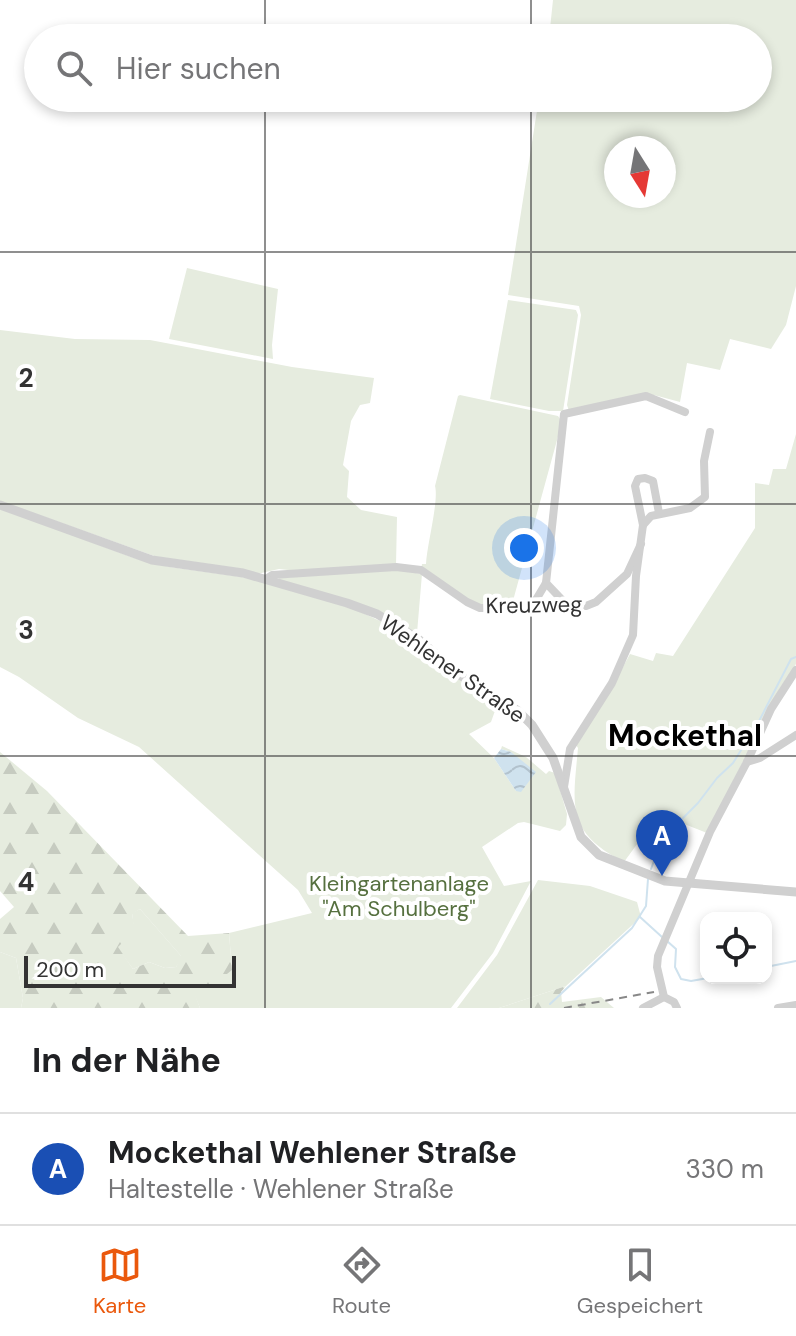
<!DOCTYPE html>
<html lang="de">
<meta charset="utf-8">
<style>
body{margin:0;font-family:"DM Sans",sans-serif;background:#f6f6f6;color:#202124}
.controls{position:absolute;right:24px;bottom:24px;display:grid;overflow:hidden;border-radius:16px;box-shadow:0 4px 12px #0003}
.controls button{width:72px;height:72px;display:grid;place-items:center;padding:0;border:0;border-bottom:2px solid #e0e0e0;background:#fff;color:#202124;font:40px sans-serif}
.compass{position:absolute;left:604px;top:136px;width:72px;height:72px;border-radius:50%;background:#fff;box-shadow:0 4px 12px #0003;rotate:169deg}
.scale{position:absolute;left:24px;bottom:20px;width:212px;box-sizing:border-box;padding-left:8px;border:4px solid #333;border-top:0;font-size:22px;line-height:28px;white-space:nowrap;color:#333;-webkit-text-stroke:6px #fff;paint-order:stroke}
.you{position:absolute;left:524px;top:548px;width:28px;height:28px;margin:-20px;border:6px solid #fff;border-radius:50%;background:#1a73e8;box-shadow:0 0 0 12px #1a73e833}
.badge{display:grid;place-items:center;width:52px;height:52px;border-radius:50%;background:#ea580c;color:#fff;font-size:26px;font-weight:700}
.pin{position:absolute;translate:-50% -66px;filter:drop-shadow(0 2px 4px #0008)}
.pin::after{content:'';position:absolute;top:42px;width:28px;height:24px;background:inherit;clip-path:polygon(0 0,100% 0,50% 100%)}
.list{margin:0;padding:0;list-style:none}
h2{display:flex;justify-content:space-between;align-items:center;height:104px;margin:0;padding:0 32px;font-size:34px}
h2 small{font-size:26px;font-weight:400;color:#757577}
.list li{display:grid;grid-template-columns:52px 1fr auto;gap:24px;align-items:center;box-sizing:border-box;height:112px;padding:0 32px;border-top:2px solid #e0e0e0}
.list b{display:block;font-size:30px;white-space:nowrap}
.list p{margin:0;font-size:26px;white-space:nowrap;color:#757577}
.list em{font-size:26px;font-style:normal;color:#757577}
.icon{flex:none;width:44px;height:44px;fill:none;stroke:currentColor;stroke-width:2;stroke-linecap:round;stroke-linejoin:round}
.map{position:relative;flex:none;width:796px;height:1008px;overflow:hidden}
.search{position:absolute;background:#fff;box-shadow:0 4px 12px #0003;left:24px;right:24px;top:24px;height:88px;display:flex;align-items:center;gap:20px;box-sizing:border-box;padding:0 28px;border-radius:44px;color:#757577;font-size:30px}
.sheet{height:216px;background:#fff}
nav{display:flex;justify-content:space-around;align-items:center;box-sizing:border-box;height:112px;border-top:2px solid #e0e0e0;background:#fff;font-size:22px;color:#757577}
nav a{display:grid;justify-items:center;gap:4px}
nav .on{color:#ea580c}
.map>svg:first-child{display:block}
.green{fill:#e6ecdf;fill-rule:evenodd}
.forest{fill:url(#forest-firs);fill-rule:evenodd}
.water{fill:url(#water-waves)}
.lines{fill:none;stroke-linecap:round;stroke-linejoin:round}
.stream{stroke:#cfe2ee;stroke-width:2}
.minor{stroke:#d0d0d0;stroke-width:8}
.tertiary{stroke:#d0d0d0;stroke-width:9}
.rail{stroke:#888;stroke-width:2;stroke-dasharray:8 6;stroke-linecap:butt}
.grid{fill:none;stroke:#333;stroke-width:2;stroke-opacity:0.55}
.labels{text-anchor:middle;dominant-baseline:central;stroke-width:8;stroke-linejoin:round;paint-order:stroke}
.street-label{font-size:22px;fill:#333;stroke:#fff}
.park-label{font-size:22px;fill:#56703f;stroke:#fff}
.district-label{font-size:30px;font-weight:bold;fill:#000;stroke:#fff}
.grid-label{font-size:26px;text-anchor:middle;font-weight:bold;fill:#333;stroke:#fff;stroke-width:8;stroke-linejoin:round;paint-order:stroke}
</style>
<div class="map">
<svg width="796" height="1008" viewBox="0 0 796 1008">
<defs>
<pattern id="forest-firs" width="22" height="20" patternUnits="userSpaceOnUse" patternTransform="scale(2)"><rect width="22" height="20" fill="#e6ecdf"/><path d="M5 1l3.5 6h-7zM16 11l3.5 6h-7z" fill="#c6cbc0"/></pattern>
<pattern id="water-waves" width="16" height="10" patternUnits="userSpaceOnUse" patternTransform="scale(2)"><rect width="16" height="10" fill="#cfe2ee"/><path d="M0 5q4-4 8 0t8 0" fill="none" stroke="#b2c2cd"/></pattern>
</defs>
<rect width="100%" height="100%" fill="#fff"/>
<g class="green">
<path d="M553 0H796V286L786 325 771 349 730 339 720 370 687 363 680 402 654 395 569 411 567 405 581 315 579 306 508 295 539 98H758V38H549ZM616 148H664V196H616Z"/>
<polygon points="187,268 278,289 272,345 273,359 169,339"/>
<polygon points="508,300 576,310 578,315 563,411 549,411 490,399"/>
<polygon points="0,330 75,339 150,340 292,367 374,378 370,403 360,405 351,421 343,465 349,471 347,497 361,510 397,517 396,565 297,571 279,569 257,574 171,562 0,501"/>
<path d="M460 395 558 416 562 422 511 608H480L421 570 422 564H426C427 544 439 501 435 486L458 396Z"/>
<path d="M796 434V664L780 688 707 833 659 814 624 862C565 832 573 805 578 748L576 745 605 700 630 654 653 661 656 653 673 656 755 528V483L769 485 773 469H786Z"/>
<polygon points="0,508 131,557 170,567 242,577 343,604 400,630 469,685 475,696 496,708 491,722 469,734 494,758 516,791 511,752 501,749 502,746 526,757 546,774 549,771 555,773 567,814 566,825 560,831 524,822 518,823 482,847 504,886 531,881 493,953 451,1008 200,1008 192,989 232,970 229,933 312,913 298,890 139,747 78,718 19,677 0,667"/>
<polygon points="396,570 422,574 417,633 377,611 279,581 279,578"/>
<polygon points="538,880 590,886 637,902 641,917 566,986 499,1008 457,1008 497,955"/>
<polygon points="140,909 182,957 176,967 165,968 149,962 133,969 117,947 134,930 132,913"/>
<polygon points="0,952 16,958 23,998 21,1008 0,1008"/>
</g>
<g class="forest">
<path d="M0 752 47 791 188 936 229 933 232 970 213 985 193 989 200 1008H21L23 998 16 958 0 952V919L14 907 0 891ZM140 909 181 956 176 967 165 968 149 962 133 969 118 947 135 930 132 914Z"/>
<polygon points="566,986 561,992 562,1002 601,997 614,1008 499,1008"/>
</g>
<polygon class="water" points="501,749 511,752 536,772 521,792 516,791 494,758"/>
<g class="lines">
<g class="stream">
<polyline points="651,869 658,850 677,824 698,803 717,778 733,763 758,723 791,659 796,657"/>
<polyline points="640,917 662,937"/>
<polyline points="667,941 676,949 675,967 681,979 691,981 708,978"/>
<polyline points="766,967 796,961"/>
<polyline points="550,1004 632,928 646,906 648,879"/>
</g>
<g class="minor">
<polyline points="643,525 635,486 638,479 645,478 653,481 659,513"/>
<polyline points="266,579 272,575 396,567 421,570 467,602 480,608 511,608 534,603 586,606 596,602 627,574 641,544"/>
<polyline points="546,583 566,604"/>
<polyline points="534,603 546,583 564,414 646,396 685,412"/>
<polyline points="747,762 760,758 796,735"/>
<polyline points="564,787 570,749 612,683 633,635 636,576 643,525 651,516 690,508 705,497 704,461 710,432"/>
<polyline points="643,1008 664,997"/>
<polyline points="677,1008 674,1002 664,997 657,967 658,956 710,832 747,762 771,709 796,670"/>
<polyline points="778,1008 796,1005"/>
</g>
<polyline class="tertiary" points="0,505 152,560 243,573 347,603 377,614 417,638 458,674 517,710 532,725 553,758 581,837 599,855 665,881 796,892"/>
<polyline class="rail" points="564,1008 654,992"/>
</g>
<path class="grid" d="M265 0V38M531 0V38M265 98V1008M531 98V1008M0 252H796M0 504H796M0 756H796"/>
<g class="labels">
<g class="street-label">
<text transform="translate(534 605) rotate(-1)">Kreuzweg</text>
<text transform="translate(453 669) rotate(35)">Wehlener Straße</text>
</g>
<g class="park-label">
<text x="399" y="883">Kleingartenanlage<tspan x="399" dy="25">"Am Schulberg"</tspan></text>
</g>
<g class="district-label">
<text x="685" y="735">Mockethal</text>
</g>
</g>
<g class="grid-label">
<text x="26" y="387">2</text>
<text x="26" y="639">3</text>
<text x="26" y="891">4</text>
</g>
</svg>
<div class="controls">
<button><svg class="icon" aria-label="locate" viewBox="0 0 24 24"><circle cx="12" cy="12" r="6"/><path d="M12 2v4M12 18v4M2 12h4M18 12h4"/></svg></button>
</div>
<svg class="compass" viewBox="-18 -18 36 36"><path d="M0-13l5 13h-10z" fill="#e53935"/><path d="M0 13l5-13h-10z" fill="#757577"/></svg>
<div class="scale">200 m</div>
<div class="you"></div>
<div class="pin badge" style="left:662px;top:876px;background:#1a4fb4">A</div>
<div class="search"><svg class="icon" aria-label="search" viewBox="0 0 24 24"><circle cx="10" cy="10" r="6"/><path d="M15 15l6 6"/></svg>Hier suchen</div>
</div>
<section class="sheet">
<h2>In der Nähe<small></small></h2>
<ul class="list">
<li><span class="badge" style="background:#1a4fb4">A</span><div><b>Mockethal Wehlener Straße</b><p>Haltestelle · Wehlener Straße</p></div><em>330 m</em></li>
</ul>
</section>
<nav>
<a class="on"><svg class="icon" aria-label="map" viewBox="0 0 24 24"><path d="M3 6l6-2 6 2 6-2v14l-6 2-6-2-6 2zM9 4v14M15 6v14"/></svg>Karte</a>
<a><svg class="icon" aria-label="directions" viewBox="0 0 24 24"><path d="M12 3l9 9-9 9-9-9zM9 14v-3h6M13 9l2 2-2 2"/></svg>Route</a>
<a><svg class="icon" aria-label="saved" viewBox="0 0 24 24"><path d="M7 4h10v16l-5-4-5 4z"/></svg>Gespeichert</a>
</nav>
